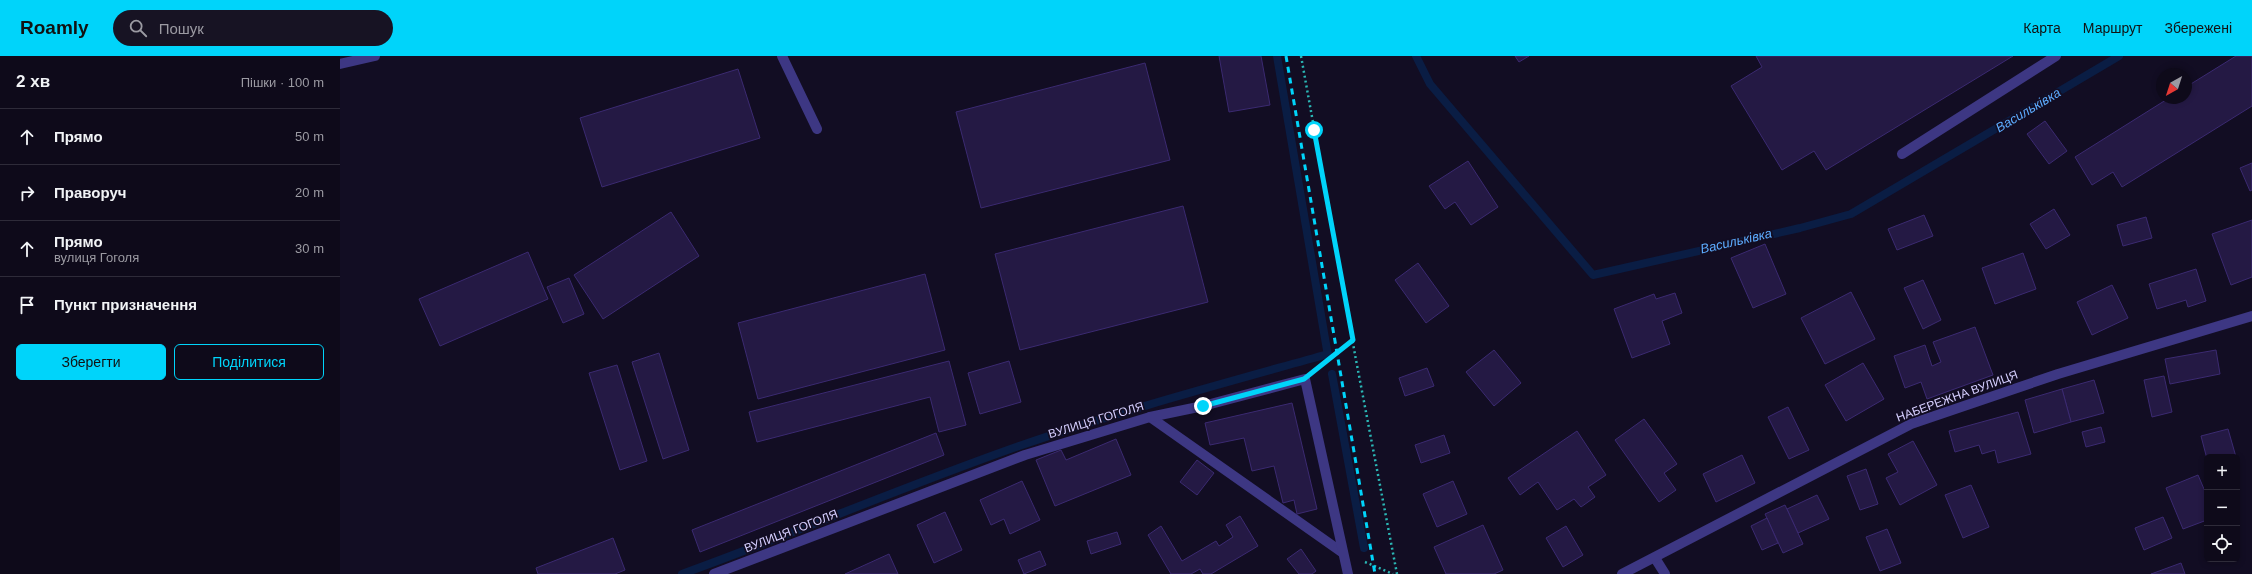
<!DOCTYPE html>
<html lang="uk">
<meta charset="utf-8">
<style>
body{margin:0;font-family:Helvetica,sans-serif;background:#171323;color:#f1f3f6}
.controls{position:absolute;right:12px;bottom:12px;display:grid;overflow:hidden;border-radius:6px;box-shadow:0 2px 6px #0003}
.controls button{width:36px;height:36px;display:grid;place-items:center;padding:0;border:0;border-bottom:1px solid #2e2b39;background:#0e0a1a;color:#f1f3f6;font:20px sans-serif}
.compass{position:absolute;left:1816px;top:12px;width:36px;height:36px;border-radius:50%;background:#0e0a1a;box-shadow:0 2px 6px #0003;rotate:219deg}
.stop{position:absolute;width:12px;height:12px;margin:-9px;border:3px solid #00d4fa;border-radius:50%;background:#fff}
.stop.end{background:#00d4fa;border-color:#fff;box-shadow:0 1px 4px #0008}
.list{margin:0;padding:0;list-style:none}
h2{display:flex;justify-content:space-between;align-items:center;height:52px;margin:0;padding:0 16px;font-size:17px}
h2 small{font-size:13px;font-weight:400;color:#9b9aa2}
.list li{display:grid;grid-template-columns:26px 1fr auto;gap:12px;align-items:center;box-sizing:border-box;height:56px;padding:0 16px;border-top:1px solid #2e2b39}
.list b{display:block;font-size:15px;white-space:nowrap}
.list p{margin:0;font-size:13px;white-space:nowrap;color:#9b9aa2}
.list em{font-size:13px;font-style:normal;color:#9b9aa2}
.actions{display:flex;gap:8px;padding:12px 16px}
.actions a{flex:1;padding:9px 0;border:1px solid #00d4fa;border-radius:6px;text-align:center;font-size:14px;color:#00d4fa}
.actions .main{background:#00d4fa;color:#111}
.icon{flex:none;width:22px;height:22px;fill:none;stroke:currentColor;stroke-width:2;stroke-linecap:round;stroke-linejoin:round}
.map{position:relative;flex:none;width:1912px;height:518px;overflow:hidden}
header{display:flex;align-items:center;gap:24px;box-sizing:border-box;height:56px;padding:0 20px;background:#00d4fa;color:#111}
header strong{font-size:19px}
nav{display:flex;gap:22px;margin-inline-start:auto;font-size:14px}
.search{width:280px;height:36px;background:#171323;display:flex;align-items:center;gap:10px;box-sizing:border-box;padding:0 14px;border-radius:22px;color:#9b9aa2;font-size:15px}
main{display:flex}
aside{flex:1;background:#0e0a1a}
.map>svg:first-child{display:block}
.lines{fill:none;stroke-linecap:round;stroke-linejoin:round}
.stream{stroke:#0a1d44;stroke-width:8}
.building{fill:#241944;stroke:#3b2a71}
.path{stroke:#2bb7b5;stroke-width:2.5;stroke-dasharray:2 3;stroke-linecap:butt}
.minor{stroke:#3d3783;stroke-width:10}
.rail{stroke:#00d4fa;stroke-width:3;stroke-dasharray:6 5;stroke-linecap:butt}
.route{stroke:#00d4fa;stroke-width:5}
.labels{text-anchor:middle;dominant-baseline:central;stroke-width:3.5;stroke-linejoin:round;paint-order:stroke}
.street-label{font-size:12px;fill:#d6cfff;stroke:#120d23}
.water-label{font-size:13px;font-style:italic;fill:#5dacff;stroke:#120d23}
</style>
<header>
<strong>Roamly</strong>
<div class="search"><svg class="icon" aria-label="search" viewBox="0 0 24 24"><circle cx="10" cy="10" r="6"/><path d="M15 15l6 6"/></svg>Пошук</div>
<nav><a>Карта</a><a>Маршрут</a><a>Збережені</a></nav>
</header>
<main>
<aside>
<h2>2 хв<small>Пішки · 100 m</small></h2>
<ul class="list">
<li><svg class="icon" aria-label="ahead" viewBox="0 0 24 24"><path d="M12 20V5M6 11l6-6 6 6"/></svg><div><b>Прямо</b></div><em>50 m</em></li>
<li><svg class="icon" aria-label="right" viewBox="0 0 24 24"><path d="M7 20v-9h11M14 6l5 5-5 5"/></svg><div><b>Праворуч</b></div><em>20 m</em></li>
<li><svg class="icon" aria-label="ahead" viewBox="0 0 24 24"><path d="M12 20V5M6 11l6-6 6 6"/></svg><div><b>Прямо</b><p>вулиця Гоголя</p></div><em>30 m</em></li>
<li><svg class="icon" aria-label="arrive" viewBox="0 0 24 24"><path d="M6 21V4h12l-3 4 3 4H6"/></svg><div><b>Пункт призначення</b></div></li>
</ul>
<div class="actions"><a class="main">Зберегти</a><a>Поділитися</a></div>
</aside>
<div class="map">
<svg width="1912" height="518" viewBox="0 0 1912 518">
<rect width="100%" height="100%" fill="#120d23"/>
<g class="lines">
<g class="stream">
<polyline points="937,0 988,300"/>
<polyline points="1076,0 1090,28 1253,219 1460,172 1511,158 1779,0"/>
<polyline points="992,318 1024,492"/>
<path d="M342 518C455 477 565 430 679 390 780 355 885 327 988 298"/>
</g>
</g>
<g class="building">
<polygon points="879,0 921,0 930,49 889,56"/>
<polygon points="1175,0 1189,0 1179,6"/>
<polygon points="1416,0 1673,0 1486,114 1474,95 1442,114 1391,30 1422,11"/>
<polygon points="1896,0 1912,0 1912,50 1782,131 1773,116 1752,129 1735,101 1829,42 1846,42 1846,31"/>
<polygon points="805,7 830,104 641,152 616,56"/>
<polygon points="398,13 420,82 262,131 240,62"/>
<polygon points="1705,65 1727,95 1709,108 1687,78"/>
<polygon points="1128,105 1158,151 1131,169 1115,146 1105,153 1089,130"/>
<polygon points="1912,107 1912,134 1910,135 1900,112"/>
<polygon points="843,150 868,246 680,294 655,198"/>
<polygon points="1714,153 1730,179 1706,193 1690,168"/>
<polygon points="331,156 359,200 263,263 234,219"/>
<polygon points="1584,159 1593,180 1557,194 1548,173"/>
<polygon points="1806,161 1812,182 1783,190 1777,169"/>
<polygon points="1912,164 1912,221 1891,229 1872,178"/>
<polygon points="1425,188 1446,238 1413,252 1391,202"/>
<polygon points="188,196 208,243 100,290 79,243"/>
<polygon points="1683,197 1696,233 1655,248 1642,212"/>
<polygon points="1078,207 1109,250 1086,267 1055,224"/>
<polygon points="1856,213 1866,245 1848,251 1846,244 1817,253 1809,228"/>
<polygon points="585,218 605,294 418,343 398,267"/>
<polygon points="229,222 244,258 223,267 207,231"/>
<polygon points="1583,224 1601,264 1583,273 1564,232"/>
<polygon points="1772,229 1788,262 1752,279 1737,246"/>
<polygon points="1511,236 1535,283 1485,308 1461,262"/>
<polygon points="1335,237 1342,257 1322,265 1330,288 1292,302 1274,253 1314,238 1316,243"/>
<polygon points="1635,271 1653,319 1587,343 1581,326 1565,332 1554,300 1585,289 1592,310 1601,306 1593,286"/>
<polygon points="1154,294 1181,327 1154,350 1126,316"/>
<polygon points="1876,294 1880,318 1830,328 1825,303"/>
<polygon points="319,297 349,394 323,403 292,306"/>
<polygon points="609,305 626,369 599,376 590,341 417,386 409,356"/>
<polygon points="669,305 681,346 640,358 628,317"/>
<polygon points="1523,307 1544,343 1506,365 1485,329"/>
<polygon points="277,309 307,405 280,414 249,317"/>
<polygon points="1087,312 1094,330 1065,340 1059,322"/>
<polygon points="1824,320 1832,356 1812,361 1804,324"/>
<polygon points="1754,324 1764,357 1731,366 1722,333"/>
<polygon points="1722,333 1731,366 1694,377 1685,344"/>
<polygon points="952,347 977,453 957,458 954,444 943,447 934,410 912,415 904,382 870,389 865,367"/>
<polygon points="1448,351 1469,394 1449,403 1428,361"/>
<polygon points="1678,356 1691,398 1658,407 1655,394 1642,398 1639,389 1615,396 1609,375"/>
<polygon points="1304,363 1337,408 1324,417 1336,434 1319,446 1275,384"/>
<polygon points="1761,371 1765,386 1746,391 1742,376"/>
<polygon points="1888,373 1896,401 1867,401 1867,403 1861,380"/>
<polygon points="1237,375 1266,419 1248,431 1255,441 1241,451 1234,443 1217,454 1198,426 1180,439 1168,422"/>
<polygon points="596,377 604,399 360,496 352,474"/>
<polygon points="1104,379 1110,397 1081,407 1075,389"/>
<polygon points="776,383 791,419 715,450 696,404 721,394 726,404"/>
<polygon points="1573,385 1597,429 1560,449 1546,422 1558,416 1548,398"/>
<polygon points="1402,399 1415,427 1376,446 1363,418"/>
<polygon points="857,404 874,417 857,439 840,426"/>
<polygon points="1526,413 1538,448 1520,454 1507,420"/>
<polygon points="1858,419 1867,440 1867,464 1843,473 1826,432"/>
<polygon points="682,425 700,464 670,478 664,463 651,469 640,444"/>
<polygon points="1113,425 1127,458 1097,471 1083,438"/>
<polygon points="1631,429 1649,471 1623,482 1605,439"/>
<polygon points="1477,439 1489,463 1458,477 1447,453"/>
<polygon points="1445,449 1463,488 1443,497 1425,458"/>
<polygon points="605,456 622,494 594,507 577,469"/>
<polygon points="900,460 918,490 871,518 863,518 860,513 851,518 831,518 808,479 821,470 842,505 876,485 879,490 893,481 886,469"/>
<polygon points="1823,461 1832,482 1804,494 1795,472"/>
<polygon points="1427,462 1438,487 1422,494 1411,470"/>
<polygon points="1143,469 1163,514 1154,518 1106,518 1094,491"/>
<polygon points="1226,470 1243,499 1223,511 1206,482"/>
<polygon points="1547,473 1561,507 1540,515 1526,481"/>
<polygon points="777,476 781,488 751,498 747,485"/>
<polygon points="273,482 285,514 275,518 198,518 196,512"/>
<polygon points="961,493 976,515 972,518 959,518 947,503"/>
<polygon points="700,495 706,509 684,518 678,504"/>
<polygon points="549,498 558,518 505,518"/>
<polygon points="1841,507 1845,518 1811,518"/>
</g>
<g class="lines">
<g class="path">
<polyline points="961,0 1016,304 1057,518"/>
<polyline points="979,311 1013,284"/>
<polyline points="1025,506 1053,518"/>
</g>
<g class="minor">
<polyline points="442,0 477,73"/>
<polyline points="0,8 35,0"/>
<polyline points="1562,98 1716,0"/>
<polyline points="810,361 1003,497"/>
<polyline points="1315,502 1325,518"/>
<polyline points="374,518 685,399 810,361 863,350 965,323 1008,518"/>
<polyline points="1282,518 1571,368 1718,318 1912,260"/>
</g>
<polyline class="rail" points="946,0 1035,518"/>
</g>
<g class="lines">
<polyline class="route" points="863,350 964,323 1013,284 974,74"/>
</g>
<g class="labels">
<g class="street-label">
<text transform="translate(1617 340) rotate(-20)">НАБЕРЕЖНА ВУЛИЦЯ</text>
<text transform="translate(756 364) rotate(-17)">ВУЛИЦЯ ГОГОЛЯ</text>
<text transform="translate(451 475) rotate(-21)">ВУЛИЦЯ ГОГОЛЯ</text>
</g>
<g class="water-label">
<text transform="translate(1688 54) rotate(-31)">Васильківка</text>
<text transform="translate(1396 185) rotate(-13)">Васильківка</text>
</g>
</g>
</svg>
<div class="controls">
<button>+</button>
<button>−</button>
<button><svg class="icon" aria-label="locate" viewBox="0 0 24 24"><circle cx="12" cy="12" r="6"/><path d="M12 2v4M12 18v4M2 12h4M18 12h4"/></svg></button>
</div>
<svg class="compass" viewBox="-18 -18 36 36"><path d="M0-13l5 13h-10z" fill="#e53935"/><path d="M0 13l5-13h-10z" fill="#9b9aa2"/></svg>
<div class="stop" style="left:974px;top:74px"></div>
<div class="stop end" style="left:863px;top:350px"></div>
</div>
</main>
